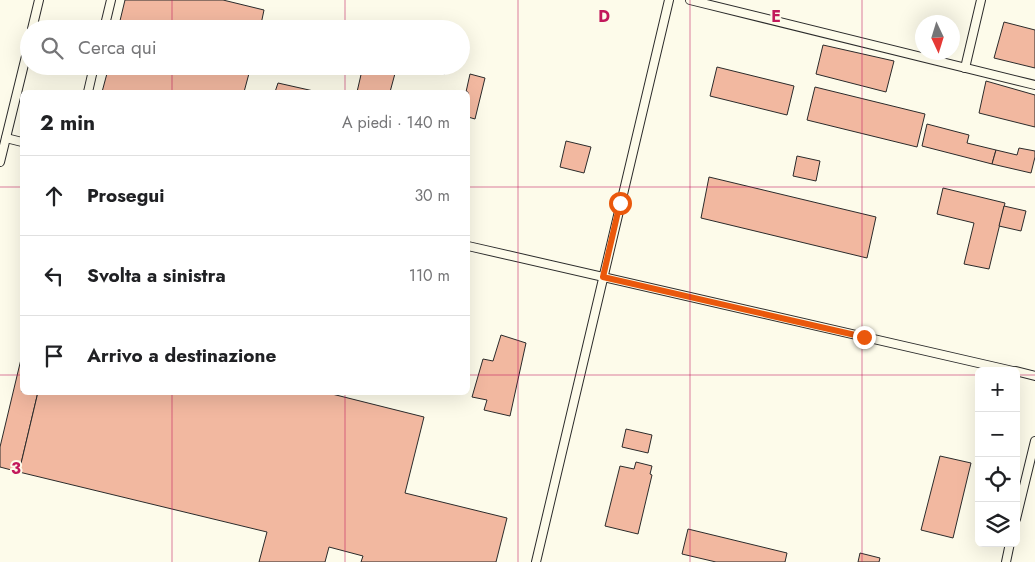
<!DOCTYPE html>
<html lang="it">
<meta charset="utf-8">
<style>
body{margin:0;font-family:Jost,sans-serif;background:#f2f2f2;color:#202124}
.controls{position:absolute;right:15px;bottom:15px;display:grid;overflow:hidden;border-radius:8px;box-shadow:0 5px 20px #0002}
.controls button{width:45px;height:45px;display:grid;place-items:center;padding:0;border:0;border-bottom:1px solid #e0e0e0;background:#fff;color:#202124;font:25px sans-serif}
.compass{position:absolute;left:915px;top:15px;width:45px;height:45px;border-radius:50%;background:#fff;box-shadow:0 5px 20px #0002;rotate:176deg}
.stop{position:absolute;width:15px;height:15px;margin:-11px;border:4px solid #ea580c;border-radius:50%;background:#fff}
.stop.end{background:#ea580c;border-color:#fff;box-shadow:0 1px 5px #0008}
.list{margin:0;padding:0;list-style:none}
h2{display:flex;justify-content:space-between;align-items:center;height:65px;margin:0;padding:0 20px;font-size:21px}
h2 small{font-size:16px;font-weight:400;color:#757577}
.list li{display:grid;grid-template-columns:32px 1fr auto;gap:15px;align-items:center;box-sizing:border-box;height:80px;padding:0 20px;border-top:1px solid #e0e0e0}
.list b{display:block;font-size:19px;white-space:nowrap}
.list em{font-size:16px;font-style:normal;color:#757577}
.icon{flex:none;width:28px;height:28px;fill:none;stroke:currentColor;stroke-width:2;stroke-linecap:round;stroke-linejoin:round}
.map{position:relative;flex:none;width:1035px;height:562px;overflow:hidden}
.search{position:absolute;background:#fff;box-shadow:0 5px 20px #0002;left:20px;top:20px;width:450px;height:55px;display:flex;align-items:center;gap:12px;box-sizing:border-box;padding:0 18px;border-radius:28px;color:#757577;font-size:19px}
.panel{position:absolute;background:#fff;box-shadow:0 5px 20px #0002;left:20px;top:90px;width:450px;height:305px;border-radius:8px}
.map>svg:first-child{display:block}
.building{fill:#f2b8a0;stroke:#2b2b2b}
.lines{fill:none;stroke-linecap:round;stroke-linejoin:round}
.service-casing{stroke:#2b2b2b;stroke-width:10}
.service{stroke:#fdfbea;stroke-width:8}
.route{stroke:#ea580c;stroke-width:6}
.grid{fill:none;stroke:#c2185b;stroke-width:1;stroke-opacity:0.55}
.grid-label{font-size:16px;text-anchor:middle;font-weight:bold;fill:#c2185b;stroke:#fdfbea;stroke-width:4;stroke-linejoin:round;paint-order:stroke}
</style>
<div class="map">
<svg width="1035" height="562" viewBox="0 0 1035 562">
<rect width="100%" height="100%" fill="#fdfbea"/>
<g class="building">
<polygon points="125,0 223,0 264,10 260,29 118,29"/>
<polygon points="1004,22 1035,30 1035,68 994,58"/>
<polygon points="823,45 894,61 886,92 816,74"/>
<polygon points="109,66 251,66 244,92 102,92"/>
<polygon points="363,66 397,66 390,92 357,92"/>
<polygon points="428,66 446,66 445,74 427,70"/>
<polygon points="717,67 794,86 787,115 710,96"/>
<polygon points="470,74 485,78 475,119 468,117 468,92 466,92"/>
<polygon points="986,81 1035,95 1035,127 979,113"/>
<polygon points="278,83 318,92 275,92"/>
<polygon points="815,87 925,114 917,147 807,120"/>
<polygon points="927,124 969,135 967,143 996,150 992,164 922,146"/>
<polygon points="566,141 591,147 584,173 560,167"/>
<polygon points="1019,148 1035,151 1035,157 1031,173 992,164 996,150 1017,155"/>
<polygon points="797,156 820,161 816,181 793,176"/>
<polygon points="709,177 876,217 867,258 701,218"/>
<polygon points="943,188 1005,203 989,269 964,264 974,223 937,214"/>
<polygon points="1004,206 1026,211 1021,231 999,226"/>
<polygon points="501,335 526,343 510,416 484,410 487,400 472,397 483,359 493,361"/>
<polygon points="22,355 22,392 38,392 19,472 0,467 0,447"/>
<polygon points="38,392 324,392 424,417 405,493 507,518 496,562 361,562 363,556 329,547 325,562 259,562 267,532 19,472"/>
<polygon points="626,429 652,435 648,453 622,447"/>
<polygon points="940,456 971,463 953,538 921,530"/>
<polygon points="636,462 652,466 650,474 652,475 638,534 605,526 620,466 634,469"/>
<polygon points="688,529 787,553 785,562 716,562 682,554"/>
<polygon points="860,553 880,558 879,562 858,562"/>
</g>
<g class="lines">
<defs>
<g id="service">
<polyline points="690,0 1035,85"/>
<polyline points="32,29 39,0"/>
<polyline points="104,29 111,0"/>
<polyline points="965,68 981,0"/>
<polyline points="88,92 94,66"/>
<polyline points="6,138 22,142"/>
<polyline points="0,162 29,44"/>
<polyline points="468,246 1013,371"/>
<polyline points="1016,371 1035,376"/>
<polyline points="1016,519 1035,441"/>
<polyline points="536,562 669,0"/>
<polyline points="1006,562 1010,543"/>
</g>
</defs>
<use href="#service" class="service-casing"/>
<use href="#service" class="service"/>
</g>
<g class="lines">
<polyline class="route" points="620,203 603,277 864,337"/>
</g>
<path class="grid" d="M172 0V29M345 0V29M518 0V562M690 0V562M862 0V562M172 66V92M345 66V92M0 187H22M468 187H1035M0 375H22M468 375H979M1016 375H1035M172 392V562M345 392V562"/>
<g class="grid-label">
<text x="604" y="22">D</text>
<text x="776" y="22">E</text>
<text x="16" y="474">3</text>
</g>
</svg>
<div class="controls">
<button>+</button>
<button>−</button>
<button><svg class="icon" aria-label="locate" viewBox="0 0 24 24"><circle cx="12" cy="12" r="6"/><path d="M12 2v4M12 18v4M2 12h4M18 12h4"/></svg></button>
<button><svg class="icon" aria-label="layers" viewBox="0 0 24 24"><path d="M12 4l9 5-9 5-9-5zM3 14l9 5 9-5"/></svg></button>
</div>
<svg class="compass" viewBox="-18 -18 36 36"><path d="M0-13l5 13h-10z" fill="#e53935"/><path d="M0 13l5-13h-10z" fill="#757577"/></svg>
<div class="stop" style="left:620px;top:203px"></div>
<div class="stop end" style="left:864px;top:337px"></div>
<div class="search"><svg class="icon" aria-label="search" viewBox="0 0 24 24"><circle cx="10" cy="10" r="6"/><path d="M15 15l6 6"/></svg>Cerca qui</div>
<section class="panel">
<h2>2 min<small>A piedi · 140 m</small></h2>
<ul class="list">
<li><svg class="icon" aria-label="ahead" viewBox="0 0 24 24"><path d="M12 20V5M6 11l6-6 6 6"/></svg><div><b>Prosegui</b></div><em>30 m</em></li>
<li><svg class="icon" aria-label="left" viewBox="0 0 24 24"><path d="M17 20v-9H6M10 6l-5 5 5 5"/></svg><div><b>Svolta a sinistra</b></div><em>110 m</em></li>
<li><svg class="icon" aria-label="arrive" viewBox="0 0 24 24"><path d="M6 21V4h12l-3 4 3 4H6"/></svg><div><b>Arrivo a destinazione</b></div></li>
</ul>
</section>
</div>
